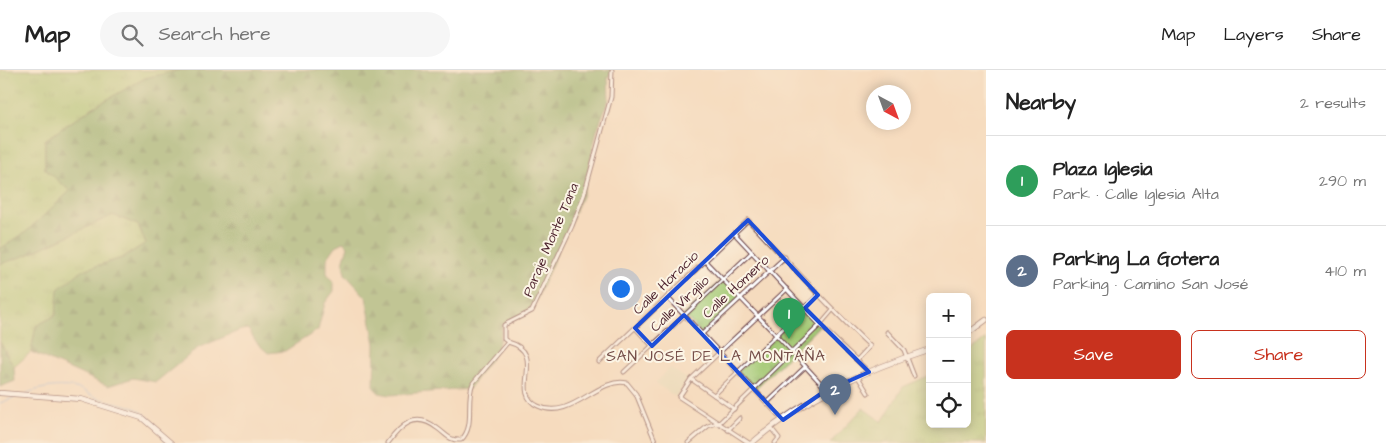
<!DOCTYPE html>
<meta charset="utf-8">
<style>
body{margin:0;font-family:"Architects Daughter",sans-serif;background:#f6f6f6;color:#222}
.controls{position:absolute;right:15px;bottom:15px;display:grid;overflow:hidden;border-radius:8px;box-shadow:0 2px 12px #0003}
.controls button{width:45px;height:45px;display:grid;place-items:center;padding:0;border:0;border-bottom:1px solid #e0e0e0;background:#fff;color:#222;font:25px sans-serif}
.compass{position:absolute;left:866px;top:15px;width:45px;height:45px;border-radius:50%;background:#fff;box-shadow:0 2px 12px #0003;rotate:139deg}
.you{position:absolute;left:620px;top:218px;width:18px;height:18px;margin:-12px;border:4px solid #fff;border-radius:50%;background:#1a73e8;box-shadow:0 0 0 8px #1a73e833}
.badge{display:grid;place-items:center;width:32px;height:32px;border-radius:50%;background:#c8321e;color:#fff;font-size:16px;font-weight:700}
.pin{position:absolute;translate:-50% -41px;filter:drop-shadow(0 1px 2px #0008)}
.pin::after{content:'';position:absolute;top:26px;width:18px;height:15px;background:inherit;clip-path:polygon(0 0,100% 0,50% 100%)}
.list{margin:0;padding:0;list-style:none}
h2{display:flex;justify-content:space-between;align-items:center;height:65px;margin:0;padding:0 20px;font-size:21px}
h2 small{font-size:16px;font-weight:400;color:#767676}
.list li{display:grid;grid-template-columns:32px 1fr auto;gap:15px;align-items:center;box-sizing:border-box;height:90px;padding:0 20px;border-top:1px solid #e0e0e0}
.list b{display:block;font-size:19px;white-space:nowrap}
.list p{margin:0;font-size:16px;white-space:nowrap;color:#767676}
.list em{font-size:16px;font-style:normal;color:#767676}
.actions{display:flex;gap:10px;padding:15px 20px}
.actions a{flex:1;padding:11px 0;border:1px solid #c8321e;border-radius:8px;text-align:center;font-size:18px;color:#c8321e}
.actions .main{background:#c8321e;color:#fff}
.icon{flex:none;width:28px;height:28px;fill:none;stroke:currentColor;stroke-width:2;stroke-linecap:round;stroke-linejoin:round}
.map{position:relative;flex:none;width:986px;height:373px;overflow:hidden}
header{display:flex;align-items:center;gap:30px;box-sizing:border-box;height:70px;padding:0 25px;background:#fff;border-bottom:1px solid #e0e0e0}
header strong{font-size:24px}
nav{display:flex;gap:28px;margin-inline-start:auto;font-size:18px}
.search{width:350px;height:45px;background:#f6f6f6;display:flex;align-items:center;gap:12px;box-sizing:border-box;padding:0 18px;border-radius:28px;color:#767676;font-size:19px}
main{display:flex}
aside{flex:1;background:#fff}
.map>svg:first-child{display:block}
.built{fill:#e2dcba}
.grass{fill:url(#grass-tufts);stroke:#76744e}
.forest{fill:url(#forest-firs);stroke:#666648}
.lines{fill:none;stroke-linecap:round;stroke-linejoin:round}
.stream{stroke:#6fa5dd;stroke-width:1}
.pedestrian-casing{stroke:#643b41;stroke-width:4.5}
.minor-casing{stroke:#643b41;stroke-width:5}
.secondary-casing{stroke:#643b41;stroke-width:6}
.pedestrian{stroke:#fff;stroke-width:2.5}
.minor{stroke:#fff;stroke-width:3}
.secondary{stroke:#fff;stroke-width:4.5}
.marked{fill:none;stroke:#1d4ed8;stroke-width:4;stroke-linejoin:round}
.labels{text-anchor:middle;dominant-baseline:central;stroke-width:4;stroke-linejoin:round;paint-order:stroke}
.street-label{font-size:14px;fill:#4a1f2b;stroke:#fcf5e5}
.neighbourhood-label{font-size:15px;letter-spacing:1px;fill:#764e49;stroke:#fcf5e5}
</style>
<header>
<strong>Map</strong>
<div class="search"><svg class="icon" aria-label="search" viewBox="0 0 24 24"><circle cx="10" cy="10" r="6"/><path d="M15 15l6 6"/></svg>Search here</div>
<nav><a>Map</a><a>Layers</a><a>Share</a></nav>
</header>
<main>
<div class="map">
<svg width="986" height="373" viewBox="0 0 986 373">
<defs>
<pattern id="grass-tufts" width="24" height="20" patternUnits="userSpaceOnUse" patternTransform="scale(1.25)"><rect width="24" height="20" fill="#a2c872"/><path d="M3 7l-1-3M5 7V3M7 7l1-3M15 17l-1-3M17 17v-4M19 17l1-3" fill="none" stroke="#8dab63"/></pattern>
<pattern id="forest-firs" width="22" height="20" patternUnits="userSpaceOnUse" patternTransform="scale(1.25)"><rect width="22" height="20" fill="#81ac64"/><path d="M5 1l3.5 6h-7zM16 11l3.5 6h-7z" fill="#6c8b53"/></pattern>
</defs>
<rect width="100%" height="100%" fill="#fcf5e5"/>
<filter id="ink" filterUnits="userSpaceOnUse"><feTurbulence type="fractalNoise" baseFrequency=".02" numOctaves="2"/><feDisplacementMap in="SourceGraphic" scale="10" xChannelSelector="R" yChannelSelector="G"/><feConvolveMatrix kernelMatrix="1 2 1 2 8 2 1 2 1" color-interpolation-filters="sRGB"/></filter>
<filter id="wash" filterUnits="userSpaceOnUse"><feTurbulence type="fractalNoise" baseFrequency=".0096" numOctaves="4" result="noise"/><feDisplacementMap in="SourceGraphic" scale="20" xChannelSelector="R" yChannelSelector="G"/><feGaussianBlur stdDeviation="1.12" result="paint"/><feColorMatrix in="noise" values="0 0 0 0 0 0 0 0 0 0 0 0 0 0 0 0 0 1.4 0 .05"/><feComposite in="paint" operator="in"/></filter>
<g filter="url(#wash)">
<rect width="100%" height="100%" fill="#f5dbbe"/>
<polygon class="built" points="670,298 687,309 676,327 655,313"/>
<g class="grass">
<polygon points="0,0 181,0 145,9 92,38 45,70 45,99 71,121 26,162 0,179"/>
<polygon points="113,145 138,155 146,173 122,188 83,200 56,245 36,256 31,282 14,297 0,272 0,194 27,185"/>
<polygon points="723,209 741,228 702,264 684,245"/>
<polygon points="805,238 820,255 755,319 738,301"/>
<polygon points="986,269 986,373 830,373 863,338 882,352 903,317 930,305 930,354 967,354 967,283"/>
</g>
<g class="forest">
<polygon points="181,0 612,0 608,8 609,29 597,60 583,124 534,235 530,241 508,250 502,258 497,280 469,319 390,325 379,323 374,318 375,274 366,227 345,204 343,193 348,176 344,172 336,176 327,189 327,203 334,213 334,221 325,233 318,260 285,281 268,283 257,273 248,259 241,260 198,278 156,312 133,308 108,316 31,282 36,256 56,245 58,219 83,200 122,188 146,173 138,155 113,145 27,185 0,194 0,179 26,162 70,121 45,99 45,70 92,38 145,8"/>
<polygon points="0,272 14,297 15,311 0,317"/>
</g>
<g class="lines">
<g class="stream">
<path d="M27 323C43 317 62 314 80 319 86 321 91 326 97 328 127 337 141 333 160 361"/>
<polyline points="0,333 18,326"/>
<polyline points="164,369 165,373"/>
</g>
</g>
</g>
<g filter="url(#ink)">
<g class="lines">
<defs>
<g id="pedestrian">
<polyline points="820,255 832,241"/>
<polyline points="635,258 652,276"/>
<polyline points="776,265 792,282"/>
</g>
<g id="minor">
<polyline points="734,163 820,255 869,302"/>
<polyline points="705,191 776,265"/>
<polyline points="667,227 782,349"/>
<polyline points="887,262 904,280 914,306"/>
<polyline points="702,264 785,187"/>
<polyline points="508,272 504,269 504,255 532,241 572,156 584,125 611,27 612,0"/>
<path d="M508 272C549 283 508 322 538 336 571 352 598 306 627 313L636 324 656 373"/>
<polyline points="793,283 828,321"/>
<path d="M599 292 748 150C789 192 827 236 870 276L858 289"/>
<polyline points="624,302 752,182"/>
<polyline points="858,307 868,323"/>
<polyline points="691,309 734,339"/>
<polyline points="714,325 818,225"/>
<polyline points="767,333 805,297"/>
<polyline points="718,354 820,255"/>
<polyline points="771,358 779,368 775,373"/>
<polyline points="728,360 740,348"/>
<path d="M388 373C401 355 415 341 437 358 446 364 449 371 461 370 476 356 465 331 473 313L508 272"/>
<polyline points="688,373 708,356 717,353"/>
<polyline points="749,373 679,327 691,309 787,219"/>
</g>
<g id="secondary">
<polyline points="967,264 986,250"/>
<polyline points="0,323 81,329 142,348 171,373"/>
<path d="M752 373C804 328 865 300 930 279"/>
</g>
</defs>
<use href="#pedestrian" class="pedestrian-casing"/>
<use href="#minor" class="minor-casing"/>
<use href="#secondary" class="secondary-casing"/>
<use href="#pedestrian" class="pedestrian"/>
<use href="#minor" class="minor"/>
<use href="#secondary" class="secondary"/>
</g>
</g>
<path d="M0 0H986V373H0ZM748 150 818 225 805 238 869 302 822 323 783 350 684 245 652 276 635 258Z" fill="#f5dbbe" fill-opacity=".55" fill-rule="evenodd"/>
<path class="marked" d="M748 150 818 225 805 238 869 302 822 323 783 350 684 245 652 276 635 258Z"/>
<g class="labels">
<g class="street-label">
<text transform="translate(551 170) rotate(-67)">Paraje Monte Tana</text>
<text transform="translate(666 213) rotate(-44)">Calle Horacio</text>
<text transform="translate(736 217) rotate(-43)">Calle Homero</text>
<text transform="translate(680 234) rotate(-43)">Calle Virgilio</text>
</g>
<g class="neighbourhood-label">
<text x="716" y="286">SAN JOSÉ DE LA MONTAÑA</text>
</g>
</g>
</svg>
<div class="controls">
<button>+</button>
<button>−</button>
<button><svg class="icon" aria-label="locate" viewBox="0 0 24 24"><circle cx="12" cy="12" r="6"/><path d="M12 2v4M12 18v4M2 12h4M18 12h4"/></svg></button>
</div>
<svg class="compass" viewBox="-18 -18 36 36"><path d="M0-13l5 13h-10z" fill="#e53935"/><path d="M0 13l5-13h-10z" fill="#767676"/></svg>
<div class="you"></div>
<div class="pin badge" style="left:789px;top:269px;background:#2e9e5b">1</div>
<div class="pin badge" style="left:835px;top:345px;background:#5c6f8a">2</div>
</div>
<aside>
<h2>Nearby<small>2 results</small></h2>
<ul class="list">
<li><span class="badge" style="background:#2e9e5b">1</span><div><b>Plaza Iglesia</b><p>Park · Calle Iglesia Alta</p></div><em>290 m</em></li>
<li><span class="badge" style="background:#5c6f8a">2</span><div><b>Parking La Gotera</b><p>Parking · Camino San José</p></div><em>410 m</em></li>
</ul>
<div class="actions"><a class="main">Save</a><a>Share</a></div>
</aside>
</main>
